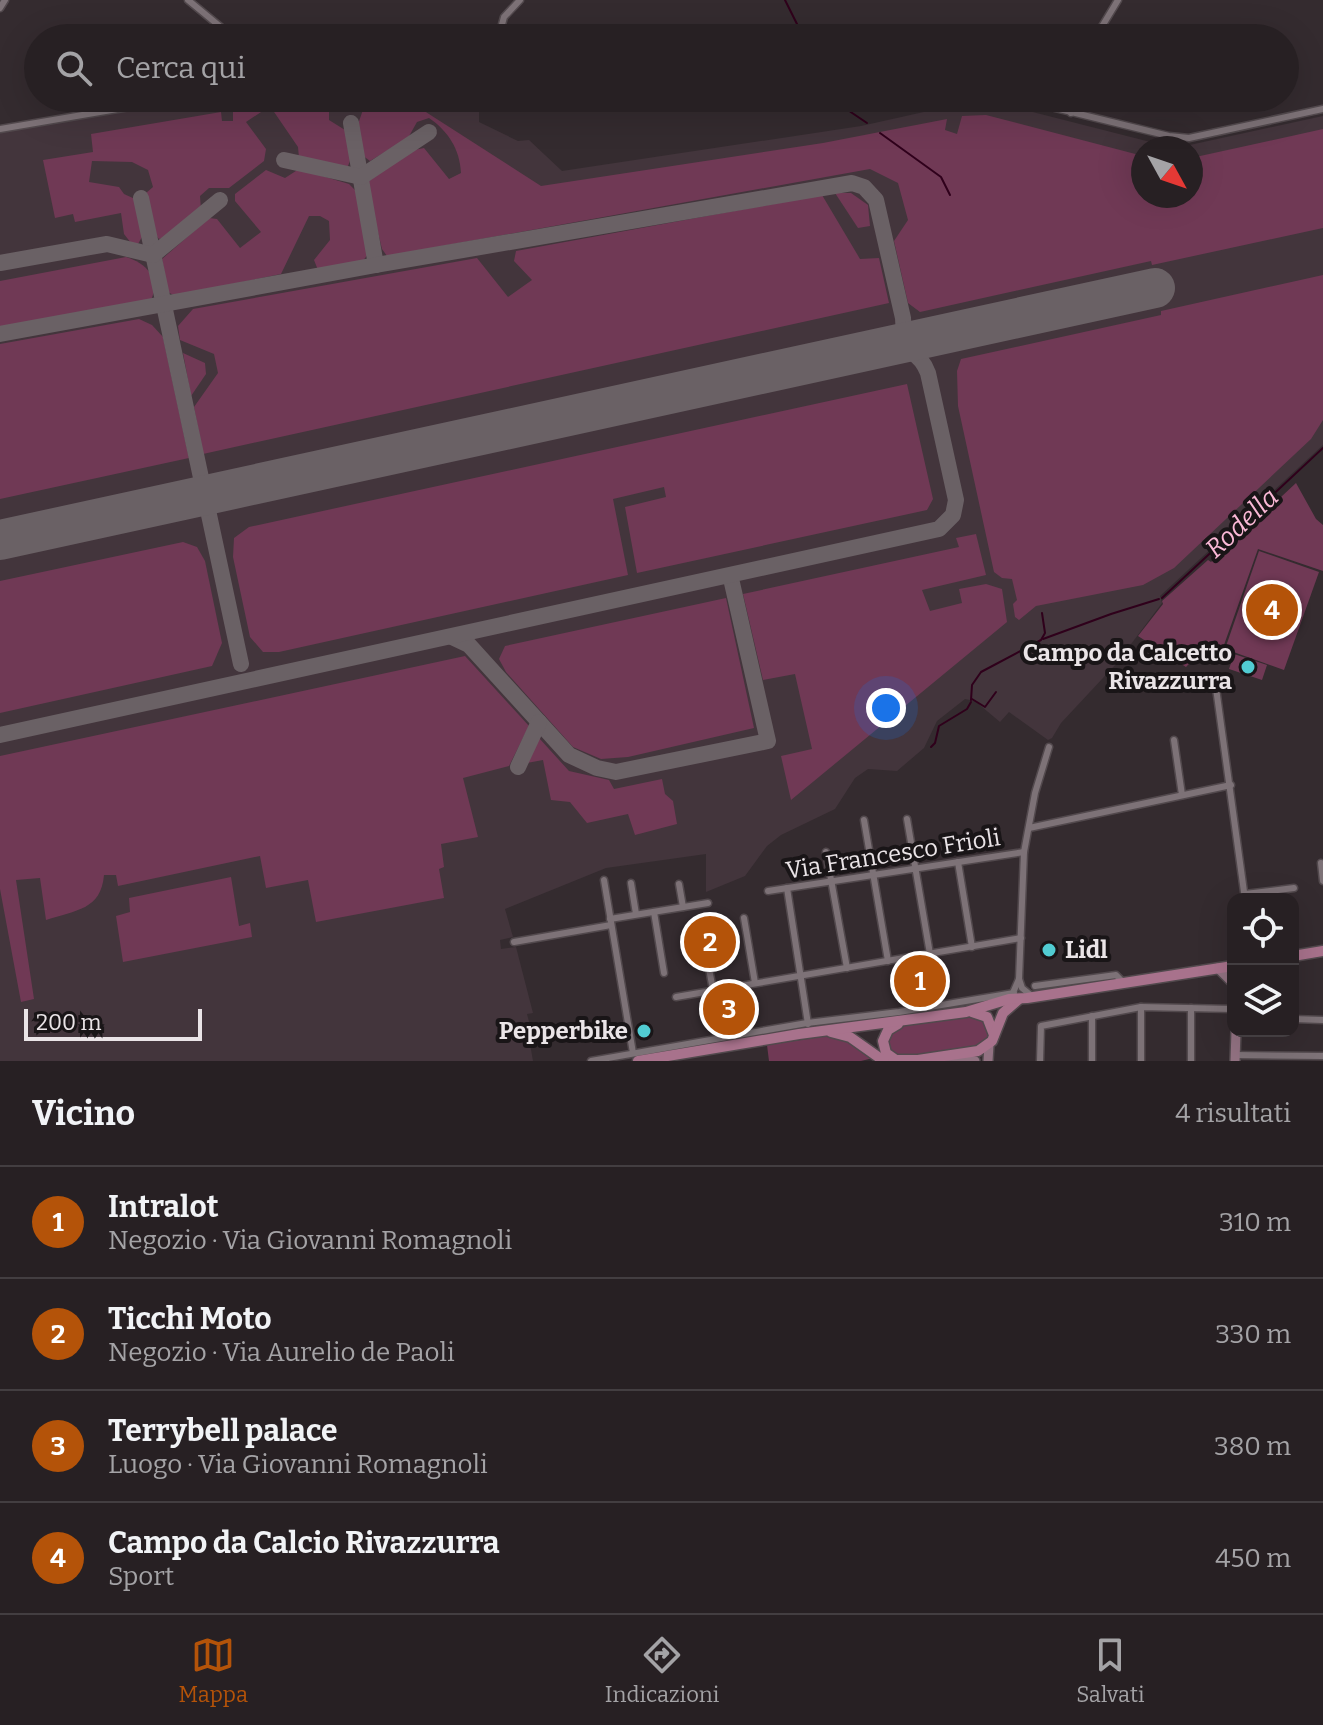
<!DOCTYPE html>
<html lang="it">
<meta charset="utf-8">
<style>
body{margin:0;font-family:Bitter,serif;background:#332d30;color:#f1f3f6}
.controls{position:absolute;right:24px;bottom:24px;display:grid;overflow:hidden;border-radius:16px;box-shadow:0 8px 32px #0002}
.controls button{width:72px;height:72px;display:grid;place-items:center;padding:0;border:0;border-bottom:2px solid #433e41;background:#272023;color:#f1f3f6;font:40px sans-serif}
.compass{position:absolute;left:1131px;top:136px;width:72px;height:72px;border-radius:50%;background:#272023;box-shadow:0 8px 32px #0002;rotate:130deg}
.scale{position:absolute;left:24px;bottom:20px;width:178px;box-sizing:border-box;padding-left:8px;border:4px solid #eae4e7;border-top:0;font-size:22px;line-height:28px;white-space:nowrap;color:#eae4e7;-webkit-text-stroke:6px #191517;paint-order:stroke}
.you{position:absolute;left:886px;top:708px;width:28px;height:28px;margin:-20px;border:6px solid #fff;border-radius:50%;background:#1a73e8;box-shadow:0 0 0 12px #1a73e833}
.badge{display:grid;place-items:center;width:52px;height:52px;border-radius:50%;background:#b45309;color:#fff;font-size:26px;font-weight:700}
.pin{position:absolute;translate:-50% -50%;border:4px solid #fff;box-shadow:0 2px 8px #0006}
.list{margin:0;padding:0;list-style:none}
h2{display:flex;justify-content:space-between;align-items:center;height:104px;margin:0;padding:0 32px;font-size:34px}
h2 small{font-size:26px;font-weight:400;color:#a4a3a6}
.list li{display:grid;grid-template-columns:52px 1fr auto;gap:24px;align-items:center;box-sizing:border-box;height:112px;padding:0 32px;border-top:2px solid #433e41}
.list b{display:block;font-size:30px;white-space:nowrap}
.list p{margin:0;font-size:26px;white-space:nowrap;color:#a4a3a6}
.list em{font-size:26px;font-style:normal;color:#a4a3a6}
.icon{flex:none;width:44px;height:44px;fill:none;stroke:currentColor;stroke-width:2;stroke-linecap:round;stroke-linejoin:round}
.map{position:relative;flex:none;width:1323px;height:1061px;overflow:hidden}
.search{position:absolute;background:#272023;box-shadow:0 8px 32px #0002;left:24px;right:24px;top:24px;height:88px;display:flex;align-items:center;gap:20px;box-sizing:border-box;padding:0 28px;border-radius:44px;color:#a4a3a6;font-size:30px}
.sheet{height:552px;background:#272023}
nav{display:flex;justify-content:space-around;align-items:center;box-sizing:border-box;height:112px;border-top:2px solid #433e41;background:#272023;font-size:22px;color:#a4a3a6}
nav a{display:grid;justify-items:center;gap:4px}
nav .on{color:#b45309}
.map>svg:first-child{display:block}
.built{fill:#43353c}
.green{fill:#703955}
.lines{fill:none;stroke-linecap:round;stroke-linejoin:round}
.stream{stroke:#2f001b;stroke-width:2}
.taxiway{stroke:#6a6165;stroke-width:16}
.runway{stroke:#6a6165;stroke-width:40}
.street-casing{stroke:#52494d;stroke-width:9}
.secondary-casing{stroke:#52494d;stroke-width:12}
.primary-casing{stroke:#52494d;stroke-width:13}
.street{stroke:#7d7277;stroke-width:6}
.secondary{stroke:#927282;stroke-width:9}
.primary{stroke:#a8728c;stroke-width:10}
.poi-dot{fill:#51ccd2;stroke:#191517;stroke-width:3}
.labels{text-anchor:middle;dominant-baseline:central;stroke-width:8;stroke-linejoin:round;paint-order:stroke}
.poi-label{font-size:24px;font-weight:bold;fill:#eae4e7;stroke:#191517;text-anchor:end}
.street-label{font-size:24px;fill:#eae4e7;stroke:#191517}
.water-label{font-size:26px;font-style:italic;fill:#fab8d6;stroke:#191517}
</style>
<div class="map">
<svg width="1323" height="1061" viewBox="0 0 1323 1061">
<rect width="100%" height="100%" fill="#342b2f"/>
<polygon class="built" points="206,98 479,98 479,122 518,141 529,140 562,171 861,126 982,99 1174,148 1143,148 1143,196 1191,196 1191,148 1176,148 1323,116 1323,445 1160,596 1162,603 1116,664 1061,723 1052,738 1048,740 1009,712 1000,722 975,701 965,699 937,721 924,748 897,771 868,769 855,778 835,809 781,835 767,846 745,876 706,892 706,854 606,868 505,909 513,937 500,940 501,949 516,947 533,1013 527,1014 533,1037 529,1038 533,1061 0,1061 0,132"/>
<g class="green">
<polygon points="303,98 333,98 329,101 329,120 345,130 351,158 348,166 340,170 299,158 298,147 270,106 246,122 266,149 264,161 229,188 209,188 200,196 201,210 167,237 159,239 153,232 146,193 153,187 148,170 132,162 92,161 89,182 119,187 124,194 135,199 142,237 138,244 131,243 124,234 121,213 75,222 73,214 55,218 43,160 93,152 91,134 221,112 222,121 233,121 233,109"/>
<path d="M359 98H404L541 186 823 143 947 119 945 130 957 134 962 116 986 115 1143 156V196H1191V158L1323 129V228L1152 265 1151 261 920 312 908 303 894 241 908 220 898 183 870 169 387 256 382 249 367 187 370 177 414 150 424 148 449 179 461 173C460 149 448 131 429 118L417 122 408 138 370 161 362 155 358 124 364 107Z"/>
<polygon points="299,169 349,184 356,191 369,253 362,262 318,270 314,260 330,240 329,221 320,216 309,216 281,274 175,296 168,292 162,259 209,218 217,219 240,248 261,232 235,201 235,194 266,170 285,178"/>
<polygon points="835,193 851,193 868,205 870,226 858,228"/>
<polygon points="822,195 860,259 879,258 889,303 203,454 194,407 218,373 214,354 180,340 178,326 193,309 477,258 508,297 532,280 514,261 516,251"/>
<path d="M126 257C146 263 161 278 151 300L0 328V281Z"/>
<polygon points="1323,275 1323,420 1311,439 1174,568 1143,585 1036,606 1019,620 1015,617 1013,604 1017,600 1012,579 1002,578 994,572 958,406 957,371 961,359 1161,315 1161,311"/>
<polygon points="139,319 152,325 163,337 189,458 0,499 0,344"/>
<polygon points="183,353 205,363 206,374 191,396"/>
<polygon points="907,384 933,499 927,510 637,573 625,507 666,497 664,487 613,499 628,575 279,652 263,652 250,637 233,557 234,538 249,527"/>
<polygon points="1296,483 1316,519 1323,525 1323,571 1258,549 1219,659 1206,646 1186,667 1138,636 1163,604 1162,601 1208,560 1211,562"/>
<polygon points="976,534 986,575 922,590 930,611 962,603 959,589 986,584 1002,589 1007,622 791,800 781,756 812,749 795,674 763,680 743,594 959,547 956,538"/>
<polygon points="183,542 197,547 205,561 222,643 212,666 0,713 0,581"/>
<polygon points="1259,551 1319,572 1284,670 1225,649"/>
<polygon points="726,598 754,728 628,757 601,759 573,747 506,672 499,659 505,646"/>
<polygon points="1234,654 1267,665 1262,680 1229,669"/>
<path d="M465 656 529 726 509 766 463 778 478 837 441 844 444 867 439 869 444 898 316 922 308 880 266 888 260 856 118 886 116 875H104C101 910 76 910 46 920L40 878 16 880 34 999 21 1002 0 889V756Z"/>
<polygon points="539,738 569,771 609,780 614,789 662,779 665,794 673,801 677,824 635,835 628,814 587,823 570,802 551,800 543,760 527,763"/>
<polygon points="231,877 239,926 250,923 252,937 123,962 116,916 130,912 129,898"/>
<polygon points="974,1016 980,1016 991,1031 988,1039 979,1046 905,1058 891,1053 887,1039 890,1032 899,1026"/>
<polygon points="827,1036 843,1038 873,1058 861,1061 769,1061 767,1045"/>
</g>
<g class="lines">
<g class="stream">
<polyline points="785,0 804,38"/>
<polyline points="830,98 867,123"/>
<polyline points="880,133 941,177 950,195"/>
<polyline points="1162,598 1323,448"/>
<polyline points="1043,639 1111,614 1159,599"/>
<polyline points="972,699 985,707 996,692"/>
<polyline points="971,700 972,685 981,672 1041,640 1045,633 1042,613"/>
<polyline points="931,747 935,743 939,726 967,709 971,702"/>
</g>
<g class="taxiway">
<polyline points="351,123 376,265"/>
<polyline points="284,160 361,177 429,132"/>
<polyline points="141,198 241,664"/>
<polyline points="0,263 107,244 153,255 220,200"/>
<polyline points="0,334 376,265 852,183 864,187 876,200 903,318 904,336 889,346"/>
<polyline points="452,637 469,645 569,755 597,768 616,772 768,741 732,583"/>
<path d="M0 735 939 529 953 515 956 500 928 373C920 352 905 347 884 347"/>
<polyline points="518,767 539,722"/>
</g>
<polyline class="runway" points="0,540 1155,288"/>
<defs>
<g id="street">
<polyline points="188,0 234,38"/>
<polyline points="0,8 5,0"/>
<polyline points="500,32 504,17 520,0"/>
<polyline points="484,38 500,32 513,32 764,34 778,38"/>
<polyline points="1095,38 1118,0"/>
<polyline points="1014,98 1169,136 1189,138 1323,109"/>
<polyline points="1070,98 1071,113"/>
<polyline points="0,129 182,98"/>
<polyline points="1216,688 1245,899"/>
<polyline points="1174,740 1182,795"/>
<polyline points="907,819 930,954"/>
<polyline points="864,820 888,961"/>
<polyline points="1029,828 1231,785"/>
<polyline points="826,852 847,968"/>
<polyline points="958,862 972,947"/>
<polyline points="1321,863 1323,881"/>
<polyline points="604,880 633,1053"/>
<polyline points="631,883 636,914"/>
<polyline points="679,884 683,907"/>
<polyline points="787,888 808,1024"/>
<polyline points="768,891 1024,852"/>
<polyline points="1245,894 1294,888"/>
<polyline points="654,912 664,973"/>
<polyline points="744,918 755,983"/>
<polyline points="610,919 708,903"/>
<polyline points="514,942 611,925"/>
<polyline points="705,947 713,990"/>
<polyline points="1019,979 1022,988 1033,997"/>
<polyline points="1035,986 1116,975 1123,982"/>
<polyline points="1012,995 1019,979 1024,852 1035,793 1049,747"/>
<polyline points="676,997 1021,938"/>
<polyline points="1293,1019 1323,1020"/>
<polyline points="1235,1055 1323,1056"/>
<polyline points="591,1061 807,1023 899,1012 1014,993"/>
<polyline points="1040,1061 1041,1026 1141,1007 1233,1009"/>
<polyline points="1092,1061 1092,1016"/>
<polyline points="1141,1061 1141,1007"/>
<polyline points="1191,1061 1191,1008"/>
</g>
<g id="secondary">
<polyline points="1218,968 1233,983"/>
<polyline points="948,1057 975,1061"/>
<polyline points="988,1061 989,1045"/>
<polyline points="1235,1061 1236,1031"/>
</g>
<g id="primary">
<polyline points="1293,956 1323,951"/>
<polyline points="972,1012 987,1017 994,1035"/>
<polyline points="898,1024 888,1030 883,1041 886,1053 896,1060 918,1060 978,1051 992,1041 1003,1013 1019,999"/>
<polyline points="831,1032 850,1037 884,1061"/>
<polyline points="638,1061 799,1034 966,1012 1009,999 1027,998 1233,966"/>
</g>
</defs>
<use href="#street" class="street-casing"/>
<use href="#secondary" class="secondary-casing"/>
<use href="#primary" class="primary-casing"/>
<use href="#street" class="street"/>
<use href="#secondary" class="secondary"/>
<use href="#primary" class="primary"/>
</g>
<g class="poi-dot">
<circle cx="1248" cy="667" r="8"/>
<circle cx="1049" cy="950" r="8"/>
<circle cx="644" cy="1031" r="8"/>
</g>
<g class="labels">
<g class="poi-label">
<text x="1232" y="653">Campo da Calcetto<tspan x="1232" dy="28">Rivazzurra</tspan></text>
<text x="1065" y="950" text-anchor="start">Lidl</text>
<text x="628" y="1031">Pepperbike</text>
</g>
<g class="street-label">
<text transform="translate(893 854) rotate(-9)">Via Francesco Frioli</text>
</g>
<g class="water-label">
<text transform="translate(1242 523) rotate(-43)">Rodella</text>
</g>
</g>
</svg>
<div class="controls">
<button><svg class="icon" aria-label="locate" viewBox="0 0 24 24"><circle cx="12" cy="12" r="6"/><path d="M12 2v4M12 18v4M2 12h4M18 12h4"/></svg></button>
<button><svg class="icon" aria-label="layers" viewBox="0 0 24 24"><path d="M12 4l9 5-9 5-9-5zM3 14l9 5 9-5"/></svg></button>
</div>
<svg class="compass" viewBox="-18 -18 36 36"><path d="M0-13l5 13h-10z" fill="#e53935"/><path d="M0 13l5-13h-10z" fill="#a4a3a6"/></svg>
<div class="scale">200 m</div>
<div class="you"></div>
<div class="pin badge" style="left:920px;top:981px">1</div>
<div class="pin badge" style="left:710px;top:942px">2</div>
<div class="pin badge" style="left:729px;top:1009px">3</div>
<div class="pin badge" style="left:1272px;top:610px">4</div>
<div class="search"><svg class="icon" aria-label="search" viewBox="0 0 24 24"><circle cx="10" cy="10" r="6"/><path d="M15 15l6 6"/></svg>Cerca qui</div>
</div>
<section class="sheet">
<h2>Vicino<small>4 risultati</small></h2>
<ul class="list">
<li><span class="badge">1</span><div><b>Intralot</b><p>Negozio · Via Giovanni Romagnoli</p></div><em>310 m</em></li>
<li><span class="badge">2</span><div><b>Ticchi Moto</b><p>Negozio · Via Aurelio de Paoli</p></div><em>330 m</em></li>
<li><span class="badge">3</span><div><b>Terrybell palace</b><p>Luogo · Via Giovanni Romagnoli</p></div><em>380 m</em></li>
<li><span class="badge">4</span><div><b>Campo da Calcio Rivazzurra</b><p>Sport</p></div><em>450 m</em></li>
</ul>
</section>
<nav>
<a class="on"><svg class="icon" aria-label="map" viewBox="0 0 24 24"><path d="M3 6l6-2 6 2 6-2v14l-6 2-6-2-6 2zM9 4v14M15 6v14"/></svg>Mappa</a>
<a><svg class="icon" aria-label="directions" viewBox="0 0 24 24"><path d="M12 3l9 9-9 9-9-9zM9 14v-3h6M13 9l2 2-2 2"/></svg>Indicazioni</a>
<a><svg class="icon" aria-label="saved" viewBox="0 0 24 24"><path d="M7 4h10v16l-5-4-5 4z"/></svg>Salvati</a>
</nav>
